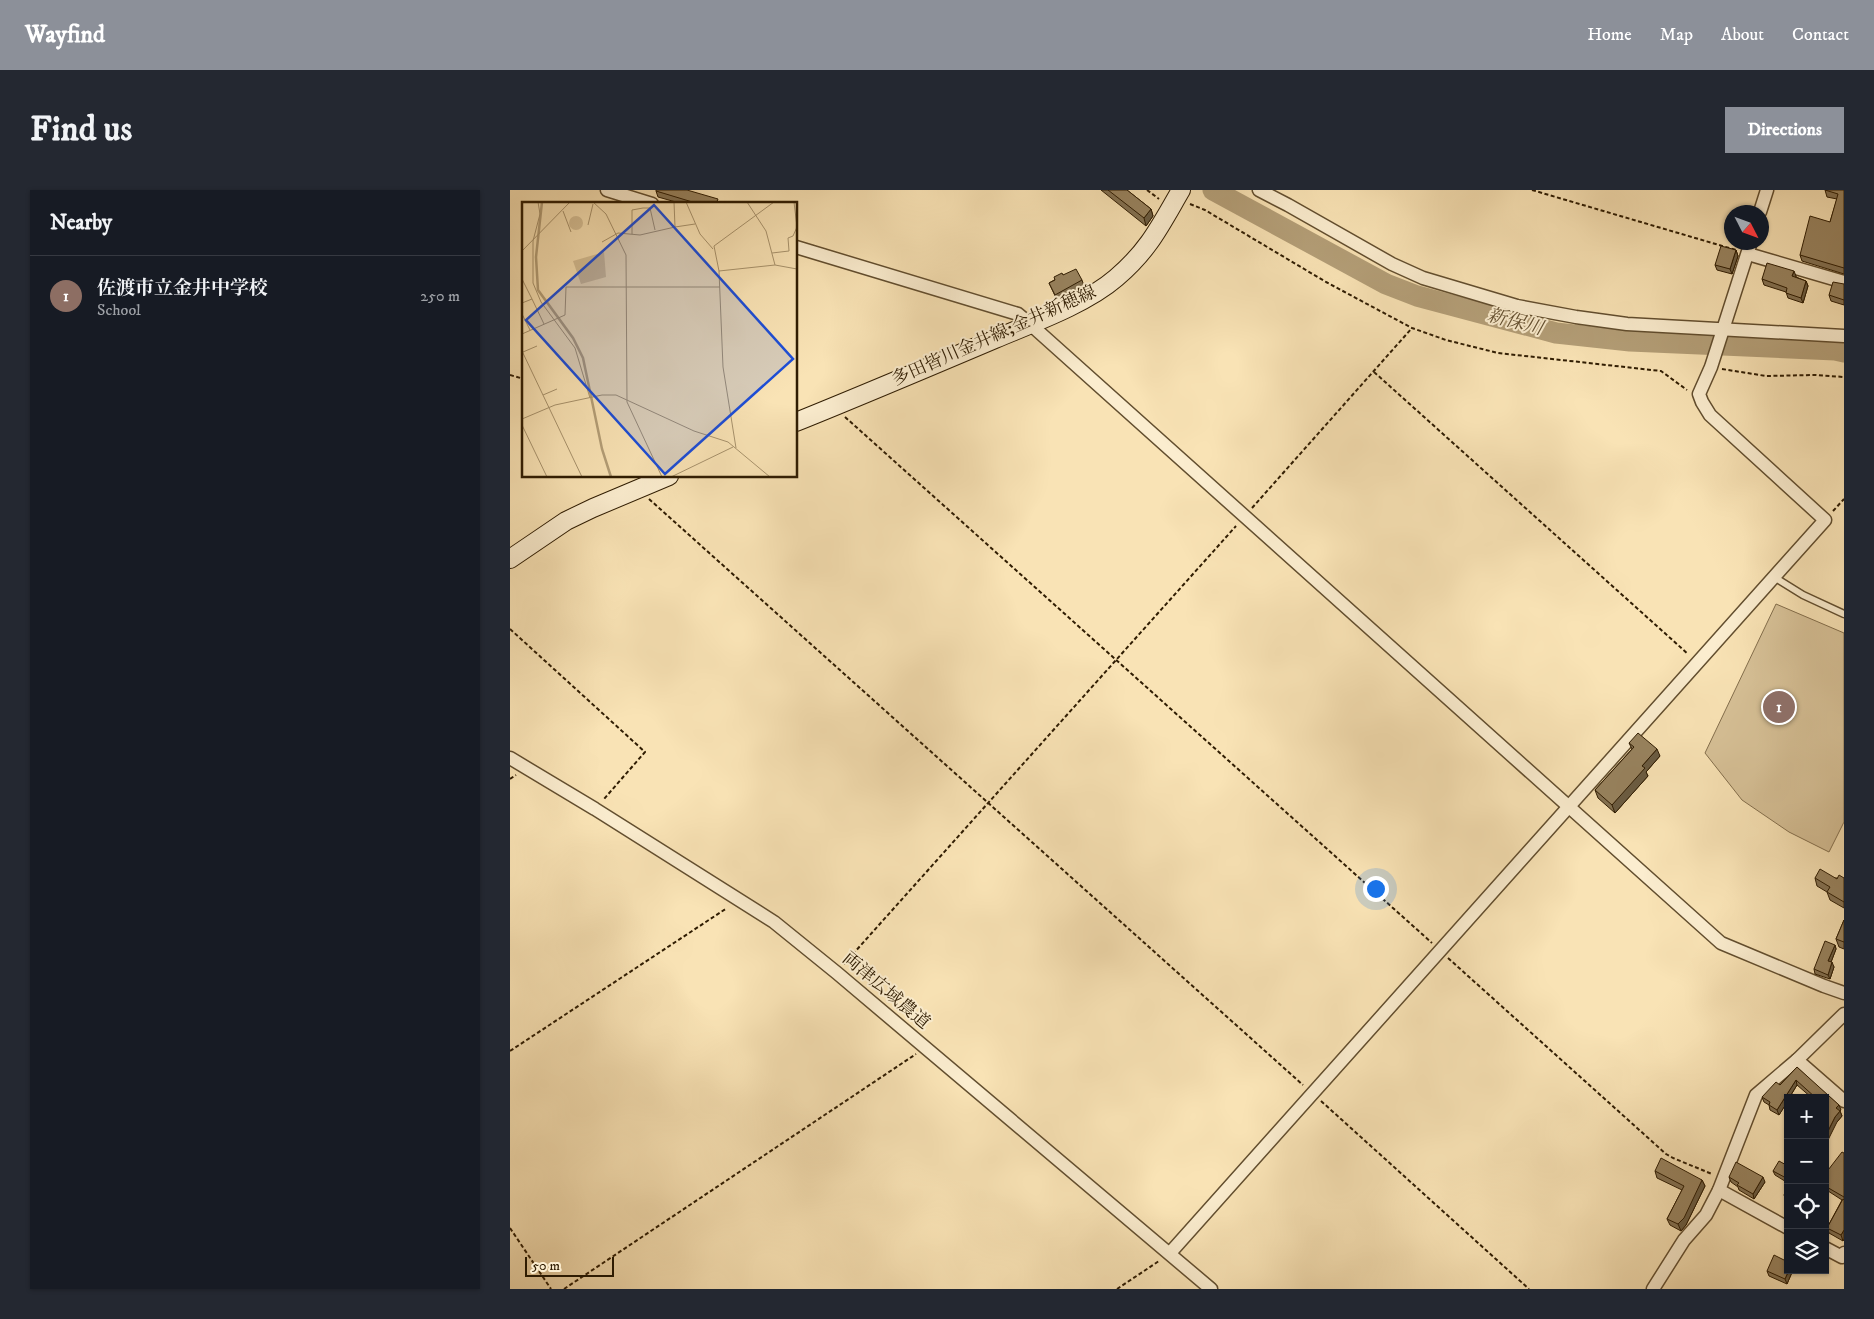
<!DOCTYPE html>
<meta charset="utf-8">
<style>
body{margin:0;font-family:"IM FELL DW Pica","Noto Serif JP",serif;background:#242831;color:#f1f3f6}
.controls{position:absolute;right:15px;bottom:15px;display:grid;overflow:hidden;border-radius:0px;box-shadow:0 1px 4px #0004}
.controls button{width:45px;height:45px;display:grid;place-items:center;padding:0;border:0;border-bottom:1px solid #363941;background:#171b24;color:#f1f3f6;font:25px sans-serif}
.compass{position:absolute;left:1214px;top:15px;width:45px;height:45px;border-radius:50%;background:#171b24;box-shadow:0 1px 4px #0004;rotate:132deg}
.scale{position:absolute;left:15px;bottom:12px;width:89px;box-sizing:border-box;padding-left:5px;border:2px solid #2f1c02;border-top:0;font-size:14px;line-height:18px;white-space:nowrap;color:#2f1c02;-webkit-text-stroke:4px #fbedcf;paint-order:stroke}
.you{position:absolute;left:865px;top:698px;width:18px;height:18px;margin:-12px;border:4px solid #fff;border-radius:50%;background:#1a73e8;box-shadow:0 0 0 8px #1a73e833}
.badge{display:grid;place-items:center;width:32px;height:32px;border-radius:50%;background:#8c9099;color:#fff;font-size:16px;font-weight:700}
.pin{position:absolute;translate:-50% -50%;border:2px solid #fff;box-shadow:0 1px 5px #0006}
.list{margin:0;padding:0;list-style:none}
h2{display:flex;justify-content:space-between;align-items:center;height:65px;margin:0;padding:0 20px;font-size:21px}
h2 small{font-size:16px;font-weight:400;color:#9ea1a6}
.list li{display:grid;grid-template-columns:32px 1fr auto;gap:15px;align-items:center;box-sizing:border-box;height:80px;padding:0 20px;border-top:1px solid #363941}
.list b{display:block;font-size:19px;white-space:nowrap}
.list p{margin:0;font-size:16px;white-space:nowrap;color:#9ea1a6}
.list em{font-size:16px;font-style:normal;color:#9ea1a6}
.icon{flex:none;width:28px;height:28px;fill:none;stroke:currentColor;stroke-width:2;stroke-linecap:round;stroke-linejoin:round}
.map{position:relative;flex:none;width:1334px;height:1099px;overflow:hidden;border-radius:0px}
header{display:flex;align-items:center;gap:30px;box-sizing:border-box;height:70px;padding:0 25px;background:#8c9099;color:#fff}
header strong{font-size:24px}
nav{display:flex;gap:28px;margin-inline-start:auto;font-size:18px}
.intro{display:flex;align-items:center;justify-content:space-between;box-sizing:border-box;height:120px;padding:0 30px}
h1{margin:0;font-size:35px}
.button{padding:12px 22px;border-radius:0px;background:#8c9099;color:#fff;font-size:18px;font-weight:700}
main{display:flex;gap:30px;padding:0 30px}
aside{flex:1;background:#171b24;border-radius:0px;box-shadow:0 1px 4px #0004}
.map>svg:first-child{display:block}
.green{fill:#d7c197;stroke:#836e4c}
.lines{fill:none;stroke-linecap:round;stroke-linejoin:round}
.river{stroke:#b49f78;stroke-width:21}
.lane-casing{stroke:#624e2f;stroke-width:9}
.street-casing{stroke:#624e2f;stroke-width:15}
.secondary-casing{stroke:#2f1c02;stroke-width:20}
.path{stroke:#2f1c02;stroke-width:2;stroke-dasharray:4 2.5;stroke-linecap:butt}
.lane{stroke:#fbedcf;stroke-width:6}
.street{stroke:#fbedcf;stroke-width:12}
.secondary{stroke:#fbedcf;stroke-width:18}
.wall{fill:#837152;stroke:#2f1c02}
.shaded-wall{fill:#6a5c42;stroke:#2f1c02}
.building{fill:#98835f;stroke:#2f1c02}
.labels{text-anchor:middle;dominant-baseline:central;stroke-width:4;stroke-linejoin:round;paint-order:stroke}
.street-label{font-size:18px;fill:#2f1c02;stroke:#fbedcf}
.water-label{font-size:19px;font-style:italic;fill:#645031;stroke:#fbedcf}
.inset-river{fill:none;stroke:#b49f78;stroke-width:2.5}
.inset-road{fill:none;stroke:#a8936d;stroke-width:1}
.view{fill:#1d4ed8;fill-opacity:0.15;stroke:#1d4ed8;stroke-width:2.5}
.inset-edge{fill:none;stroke:#2f1c02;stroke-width:2.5}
</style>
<header>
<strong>Wayfind</strong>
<nav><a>Home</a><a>Map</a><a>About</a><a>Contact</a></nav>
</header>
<div class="intro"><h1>Find us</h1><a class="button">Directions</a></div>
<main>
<aside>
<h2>Nearby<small></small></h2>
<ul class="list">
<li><span class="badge" style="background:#8d6e63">1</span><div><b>佐渡市立金井中学校</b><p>School</p></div><em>250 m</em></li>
</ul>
</aside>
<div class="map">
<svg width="1334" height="1099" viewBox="0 0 1334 1099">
<rect width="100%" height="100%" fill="#f9e3b5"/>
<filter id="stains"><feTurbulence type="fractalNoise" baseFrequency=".004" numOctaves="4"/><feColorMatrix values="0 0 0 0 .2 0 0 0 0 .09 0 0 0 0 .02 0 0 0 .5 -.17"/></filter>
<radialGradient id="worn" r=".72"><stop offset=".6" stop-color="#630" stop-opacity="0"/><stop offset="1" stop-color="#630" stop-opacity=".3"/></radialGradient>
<polygon class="green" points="1266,414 1334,443 1334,632 1319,662 1279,642 1232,610 1195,563"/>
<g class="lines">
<polyline class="river" points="703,0 876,94 907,106 1046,143 1120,151 1325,160 1334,162"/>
<defs>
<polyline id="lane" points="1264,387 1293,405 1334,424"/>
<g id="street">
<polyline points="97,0 142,14"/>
<polyline points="749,0 778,15 882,74 913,88 1007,116 1066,127 1117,134 1334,146"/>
<polyline points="1250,22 1257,0"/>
<polyline points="286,57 508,124 520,134 1211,753 1314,796 1334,803"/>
<polyline points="1238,64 1334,92"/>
<polyline points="0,568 85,619 264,732 327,783 701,1099"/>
<polyline points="1287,870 1334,911"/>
<polyline points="1209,1000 1278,1038"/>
<polyline points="1315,1058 1332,1067 1334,1063"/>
<polyline points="660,1063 1315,330 1200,225 1192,212 1189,204 1201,177 1241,52"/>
<polyline points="1143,1099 1174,1050 1196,1025 1209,1000 1246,905 1287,870 1334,824"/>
</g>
<g id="secondary">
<path d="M286 232C353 205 419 177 485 149 523 133 576 114 606 88 639 60 650 36 671 0"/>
<polyline points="0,369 56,331 83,318 159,286"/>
</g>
</defs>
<use href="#lane" class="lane-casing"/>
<use href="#street" class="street-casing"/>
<use href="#secondary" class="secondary-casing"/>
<g class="path">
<polyline points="637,0 649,9"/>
<polyline points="1022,0 1226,60"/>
<polyline points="680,14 695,20 816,92 902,138 936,150 988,163 1151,181 1177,200"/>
<polyline points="1212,179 1256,186 1305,185 1334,187"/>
<polyline points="864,182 1178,464"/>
<polyline points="0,185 14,189"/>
<polyline points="335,227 922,753"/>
<polyline points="139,309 793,895"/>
<polyline points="742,318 902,138"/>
<polyline points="1323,321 1334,309"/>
<polyline points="0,439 135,562 94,609"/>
<polyline points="0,589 6,585"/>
<polyline points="938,768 1156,964 1163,968 1202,984"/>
<polyline points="334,774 726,336"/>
<polyline points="0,861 217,718"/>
<polyline points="811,911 1019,1099"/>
<polyline points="0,1038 41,1099"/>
<polyline points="54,1099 406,864"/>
<polyline points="607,1099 649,1071"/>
</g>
<use href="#lane" class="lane"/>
<use href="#street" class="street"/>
<use href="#secondary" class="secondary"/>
</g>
<g class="wall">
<polygon points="591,0 617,0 641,19 643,26 636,36"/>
<polygon points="1315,0 1334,0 1334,84 1292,71 1290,65 1320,32 1327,9 1317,7"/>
<polygon points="146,1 209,14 173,14 148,7"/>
<polygon points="1226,60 1228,66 1222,84 1207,80 1205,75"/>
<polygon points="553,85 572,90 574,96 547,110 539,93"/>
<polygon points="1286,86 1286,87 1296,91 1298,96 1293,113 1278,108 1276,102 1254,95 1252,89"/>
<polygon points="1334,94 1334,115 1321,111 1319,105"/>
<polygon points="1119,553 1150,566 1136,582 1138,586 1105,623 1088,608 1085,600 1122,559"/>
<polygon points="1305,688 1334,688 1334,718 1320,710 1317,702 1307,696"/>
<polygon points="1334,730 1334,759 1329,757 1326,749"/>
<polygon points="1325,755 1326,759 1321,772 1324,777 1320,789 1305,784 1304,779"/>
<polygon points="1287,877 1331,920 1330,921 1332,926 1327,932 1315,908 1302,908 1287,895 1269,925 1260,920 1259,915 1254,912 1252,907 1270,895"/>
<polygon points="1334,963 1334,1049 1333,1051 1319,1043 1317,1038 1332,1010 1315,999 1315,984"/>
<polygon points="1278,976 1278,993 1265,985 1263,981"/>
<polygon points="1145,981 1192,990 1195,996 1176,1035 1171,1041 1160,1035 1157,1029 1172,1000 1147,988"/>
<polygon points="1219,987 1255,992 1244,1009 1229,1000 1228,997 1221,992"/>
<polygon points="1278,999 1278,1011 1276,1010 1274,1005"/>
<polygon points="1283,1080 1277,1094 1259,1086 1257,1081"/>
</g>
<g class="shaded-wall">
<polygon points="641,19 643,26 636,36 634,28"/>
<polygon points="1226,60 1228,66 1222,84 1220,79"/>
<polygon points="1284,81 1286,86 1284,92 1282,86"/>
<polygon points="1296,91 1298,96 1293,113 1291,108"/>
<polygon points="1147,559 1150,566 1136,582 1138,586 1105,623 1102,615 1132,576"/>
<polygon points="1325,755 1326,759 1320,775 1318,771"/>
<polygon points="1322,772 1324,777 1320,789 1318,785"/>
<polygon points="1286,890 1287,895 1279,908 1278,908 1278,911 1269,925 1267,920"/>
<polygon points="1329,915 1331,920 1328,923 1326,918"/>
<polygon points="1330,921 1332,926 1327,932 1315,956 1315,947 1325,927"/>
<polygon points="1253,987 1255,992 1244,1009 1243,1004"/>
<polygon points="1192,990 1195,996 1176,1035 1171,1041 1168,1034"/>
<polygon points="1334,1040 1334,1049 1333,1051 1331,1045"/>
<polygon points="1279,1080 1283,1080 1277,1094 1275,1089"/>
</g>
<g class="building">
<polygon points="146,0 177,0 208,9 206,14 189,14 146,1"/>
<polygon points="598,0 617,0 641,19 634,28"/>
<polygon points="1315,0 1334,0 1334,78 1290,65 1300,26 1320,32 1328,4"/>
<polygon points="1211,56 1226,60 1220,79 1205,75"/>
<polygon points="1257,73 1284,81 1282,86 1296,91 1291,108 1276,103 1277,98 1252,89"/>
<polygon points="566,79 572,90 545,105 539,93 545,90 544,87 552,83 553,85"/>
<polygon points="1323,92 1334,94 1334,110 1319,105"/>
<polygon points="1128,543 1147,559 1132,576 1135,578 1102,615 1085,600 1124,557 1119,553"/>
<polygon points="1310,679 1327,689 1329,685 1334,688 1334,712 1317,702 1320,697 1305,688"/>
<polygon points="1334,730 1334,752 1326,749"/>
<polygon points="1315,751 1325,755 1318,771 1322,772 1318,785 1304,779"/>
<polygon points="1287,877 1329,915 1326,918 1330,921 1325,927 1315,947 1315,908 1306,908 1286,890 1267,920 1259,915 1260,912 1252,907 1266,892 1270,895"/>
<polygon points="1332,962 1334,963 1334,1007 1315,996 1315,984"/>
<polygon points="1151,968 1192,990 1174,1028 1168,1034 1157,1029 1174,996 1145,981"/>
<polygon points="1269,971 1278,976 1278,989 1263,981"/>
<polygon points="1226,972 1253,987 1243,1004 1227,995 1229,993 1219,987"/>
<polygon points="1278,999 1278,1007 1274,1005"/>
<polygon points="1333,1009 1334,1010 1334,1040 1331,1045 1317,1038"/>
<polygon points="1264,1065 1278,1072 1278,1080 1279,1080 1275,1089 1257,1081"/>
</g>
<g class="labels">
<g class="street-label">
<text transform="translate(484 146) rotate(-24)">多田皆川金井線;金井新穂線</text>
<text transform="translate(376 801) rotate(40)">両津広域農道</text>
</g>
<g class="water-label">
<text transform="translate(1005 132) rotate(15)">新保川</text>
</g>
</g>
<g transform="translate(12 12)">
<rect width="275" height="275" fill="#f9e3b5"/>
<path d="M47 21a7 7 0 1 1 14 0a7 7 0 1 1-14 0ZM82 50 84 75 59 82 51 59Z" fill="#d7c197"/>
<path class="inset-river" d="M20 0 14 55 16 88 51 136 61 156 80 247 89 275"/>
<path class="inset-road" d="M16 0 18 12 11 39V81L19 100 53 146 68 196M71 0 84 12 104 53 105 200 140 275M152 0 153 25 173 22M164 0 178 32 191 47M225 0 244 29 253 63M41 9 49 30M66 23 71 2M110 32V8L121 6H128L133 28M80 40 96 31 118 33 153 25M0 49 48 0M250 51 267 49 266 36 271 34 275 25 272 0M197 69 253 63 275 67M0 77 10 97M0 101 10 97 22 122M0 112 8 128M0 132 43 113 44 85H198M0 149 60 275M1 150 15 144M21 193 35 187M0 217 33 203 80 193H94L172 229 206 240 248 275M0 223 25 275M214 246 201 165 197 69 192 44 252 0M149 275 211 245"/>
<path class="view" d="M132 3 271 157 143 272 4 118Z"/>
<rect width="275" height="275" class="inset-edge"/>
</g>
<rect width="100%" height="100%" filter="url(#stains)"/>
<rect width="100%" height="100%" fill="url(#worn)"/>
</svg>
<div class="controls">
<button>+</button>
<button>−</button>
<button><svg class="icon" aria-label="locate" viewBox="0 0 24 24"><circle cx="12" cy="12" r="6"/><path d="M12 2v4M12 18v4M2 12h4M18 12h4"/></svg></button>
<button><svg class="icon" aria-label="layers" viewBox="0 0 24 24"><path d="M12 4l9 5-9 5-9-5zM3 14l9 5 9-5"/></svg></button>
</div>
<svg class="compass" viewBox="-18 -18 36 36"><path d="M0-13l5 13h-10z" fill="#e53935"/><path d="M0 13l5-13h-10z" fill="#9ea1a6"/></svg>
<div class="scale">50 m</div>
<div class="you"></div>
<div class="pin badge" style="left:1269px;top:517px;background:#8d6e63">1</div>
</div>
</main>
